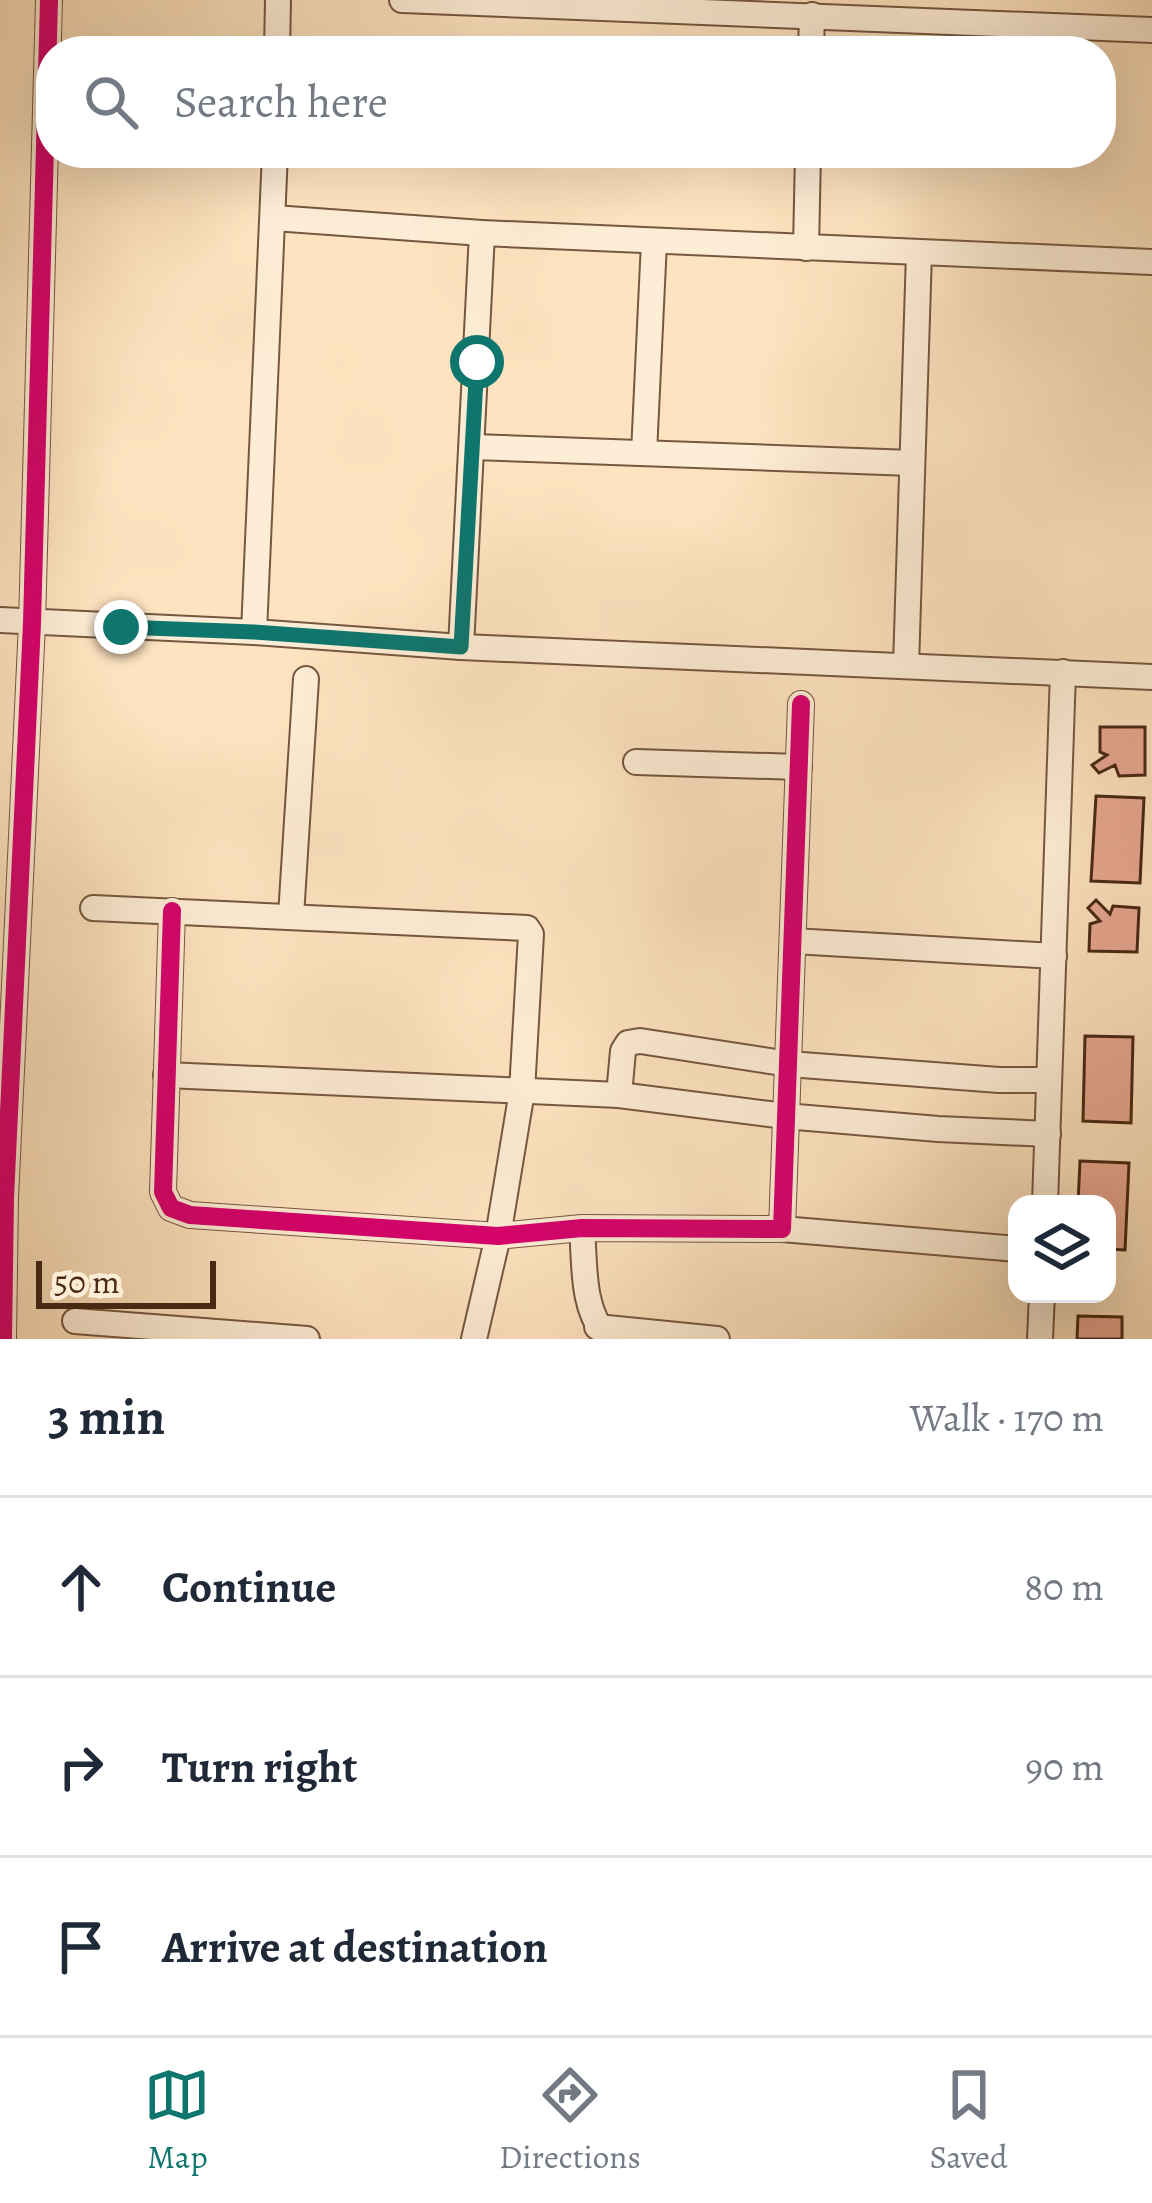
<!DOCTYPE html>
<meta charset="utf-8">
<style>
body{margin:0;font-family:Alegreya,serif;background:#f2f2f3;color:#1f2937}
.controls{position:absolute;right:36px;bottom:36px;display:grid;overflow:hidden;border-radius:24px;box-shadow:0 12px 48px #0002}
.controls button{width:108px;height:108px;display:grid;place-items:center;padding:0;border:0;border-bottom:3px solid #e0e1e3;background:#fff;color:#1f2937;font:60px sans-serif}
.scale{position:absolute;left:36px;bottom:30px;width:180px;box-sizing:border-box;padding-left:12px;border:6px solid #492814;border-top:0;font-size:33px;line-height:42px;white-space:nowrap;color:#492814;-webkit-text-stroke:9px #feedd6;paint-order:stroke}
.stop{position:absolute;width:36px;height:36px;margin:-27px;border:9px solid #0f766e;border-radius:50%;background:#fff}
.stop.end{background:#0f766e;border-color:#fff;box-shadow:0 3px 12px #0008}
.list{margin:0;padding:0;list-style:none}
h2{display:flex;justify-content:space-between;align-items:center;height:156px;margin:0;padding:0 48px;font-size:51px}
h2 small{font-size:39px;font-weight:400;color:#747a83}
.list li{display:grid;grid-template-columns:78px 1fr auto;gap:36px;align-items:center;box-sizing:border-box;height:180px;padding:0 48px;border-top:3px solid #e0e1e3}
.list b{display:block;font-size:45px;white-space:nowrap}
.list em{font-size:39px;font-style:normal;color:#747a83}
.icon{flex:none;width:66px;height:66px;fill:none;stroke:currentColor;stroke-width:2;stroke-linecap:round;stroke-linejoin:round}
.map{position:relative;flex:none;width:1152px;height:1339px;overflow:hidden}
.search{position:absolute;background:#fff;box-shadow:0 12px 48px #0002;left:36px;right:36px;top:36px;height:132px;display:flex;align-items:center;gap:30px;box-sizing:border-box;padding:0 42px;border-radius:48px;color:#747a83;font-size:45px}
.sheet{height:696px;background:#fff}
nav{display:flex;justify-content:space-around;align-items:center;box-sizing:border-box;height:168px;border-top:3px solid #e0e1e3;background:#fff;font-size:33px;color:#747a83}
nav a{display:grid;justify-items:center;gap:6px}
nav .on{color:#0f766e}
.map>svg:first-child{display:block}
.building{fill:#e8a892;stroke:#492814;stroke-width:3}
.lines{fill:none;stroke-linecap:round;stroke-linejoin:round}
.minor-casing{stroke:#76573f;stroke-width:28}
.minor{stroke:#feedd6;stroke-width:24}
.cycleway-casing{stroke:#feedd6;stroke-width:26}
.cycleway{stroke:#d6006c;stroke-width:18}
.route{stroke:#0f766e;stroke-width:15}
</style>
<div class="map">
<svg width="1152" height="1339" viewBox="0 0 1152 1339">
<rect width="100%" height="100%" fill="#fee3c0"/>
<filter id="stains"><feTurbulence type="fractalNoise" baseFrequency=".00167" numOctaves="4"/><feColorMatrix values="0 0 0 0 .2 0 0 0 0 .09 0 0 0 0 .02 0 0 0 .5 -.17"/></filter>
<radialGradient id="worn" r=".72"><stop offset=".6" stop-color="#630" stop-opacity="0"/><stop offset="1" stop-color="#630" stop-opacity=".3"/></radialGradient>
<g class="building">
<polygon points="1100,727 1145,727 1145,775 1119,776 1115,765 1099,773 1092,765 1107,755 1100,752"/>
<polygon points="1096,796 1144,798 1140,883 1091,881"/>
<polygon points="1096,900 1110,914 1113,906 1139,908 1137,952 1089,951 1090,924 1100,921 1088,908"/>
<polygon points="1085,1036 1133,1037 1131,1123 1083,1121"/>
<polygon points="1080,1161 1129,1163 1125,1250 1107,1249 1107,1204 1078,1204"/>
<polygon points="1078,1316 1122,1317 1122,1339 1077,1339"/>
</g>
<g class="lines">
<defs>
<g id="minor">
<polyline points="402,0 1152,30"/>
<polyline points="277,51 278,0"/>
<polyline points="811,51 812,15"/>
<polyline points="274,218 482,233 1152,262"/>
<polyline points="806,248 808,153"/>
<polyline points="473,447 912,463"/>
<polyline points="644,453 654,242"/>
<polyline points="0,620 254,632 461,647 1152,677"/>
<polyline points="254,632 275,153"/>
<polyline points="461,647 482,233"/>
<polyline points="906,666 919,253"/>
<polyline points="636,762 799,767"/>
<polyline points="93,908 527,928 531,934 522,1091 498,1236 474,1339"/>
<polyline points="172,911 163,1192 171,1208 190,1215 498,1236 582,1228 782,1229 801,704"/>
<polyline points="291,916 306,679"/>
<polyline points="793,941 1054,956"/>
<polyline points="166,1075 619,1095 785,1116 938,1129 1048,1134"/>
<polyline points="619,1095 623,1051 628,1043 640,1041 789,1064 999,1080 1049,1080"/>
<polyline points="1045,1204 1063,672"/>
<path d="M582 1228C585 1264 581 1309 607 1337"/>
<polyline points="782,1229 1017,1249"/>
<polyline points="75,1321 307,1339"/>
<polyline points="597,1327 717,1339"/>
<polyline points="3,1339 5,1198 32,623 49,0"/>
<polyline points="1040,1339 1042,1294"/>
</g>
</defs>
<use href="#minor" class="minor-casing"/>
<use href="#minor" class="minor"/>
<defs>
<g id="cycleway">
<polyline points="172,911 163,1192 171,1208 190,1215 498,1236 582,1228 782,1229 801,704"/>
<polyline points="3,1339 5,1198 32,623 49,0"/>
</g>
</defs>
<use href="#cycleway" class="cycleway-casing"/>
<use href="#cycleway" class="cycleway"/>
</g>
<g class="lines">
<polyline class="route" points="121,627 254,632 461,647 477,362"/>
</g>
<rect width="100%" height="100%" filter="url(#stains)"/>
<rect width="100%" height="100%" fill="url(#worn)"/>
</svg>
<div class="controls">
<button><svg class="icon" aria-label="layers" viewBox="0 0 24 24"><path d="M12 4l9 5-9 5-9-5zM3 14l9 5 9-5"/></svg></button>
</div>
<div class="scale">50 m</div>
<div class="stop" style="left:477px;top:362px"></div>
<div class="stop end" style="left:121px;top:627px"></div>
<div class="search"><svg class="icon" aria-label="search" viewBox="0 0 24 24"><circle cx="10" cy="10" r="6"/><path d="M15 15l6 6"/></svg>Search here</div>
</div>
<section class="sheet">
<h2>3 min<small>Walk · 170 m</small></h2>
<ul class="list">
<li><svg class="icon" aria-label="ahead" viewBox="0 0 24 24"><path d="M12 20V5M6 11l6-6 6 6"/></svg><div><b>Continue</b></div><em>80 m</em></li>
<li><svg class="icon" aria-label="right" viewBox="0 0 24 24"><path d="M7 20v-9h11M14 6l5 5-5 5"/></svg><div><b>Turn right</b></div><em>90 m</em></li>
<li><svg class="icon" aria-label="arrive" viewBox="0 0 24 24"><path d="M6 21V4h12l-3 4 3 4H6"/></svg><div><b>Arrive at destination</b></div></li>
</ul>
</section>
<nav>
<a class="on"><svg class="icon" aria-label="map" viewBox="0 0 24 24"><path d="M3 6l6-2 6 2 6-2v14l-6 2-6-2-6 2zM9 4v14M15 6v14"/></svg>Map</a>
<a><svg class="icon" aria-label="directions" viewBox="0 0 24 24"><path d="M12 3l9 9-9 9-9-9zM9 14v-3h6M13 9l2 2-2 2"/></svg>Directions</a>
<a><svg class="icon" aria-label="saved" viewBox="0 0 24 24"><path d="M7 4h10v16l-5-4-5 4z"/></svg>Saved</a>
</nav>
